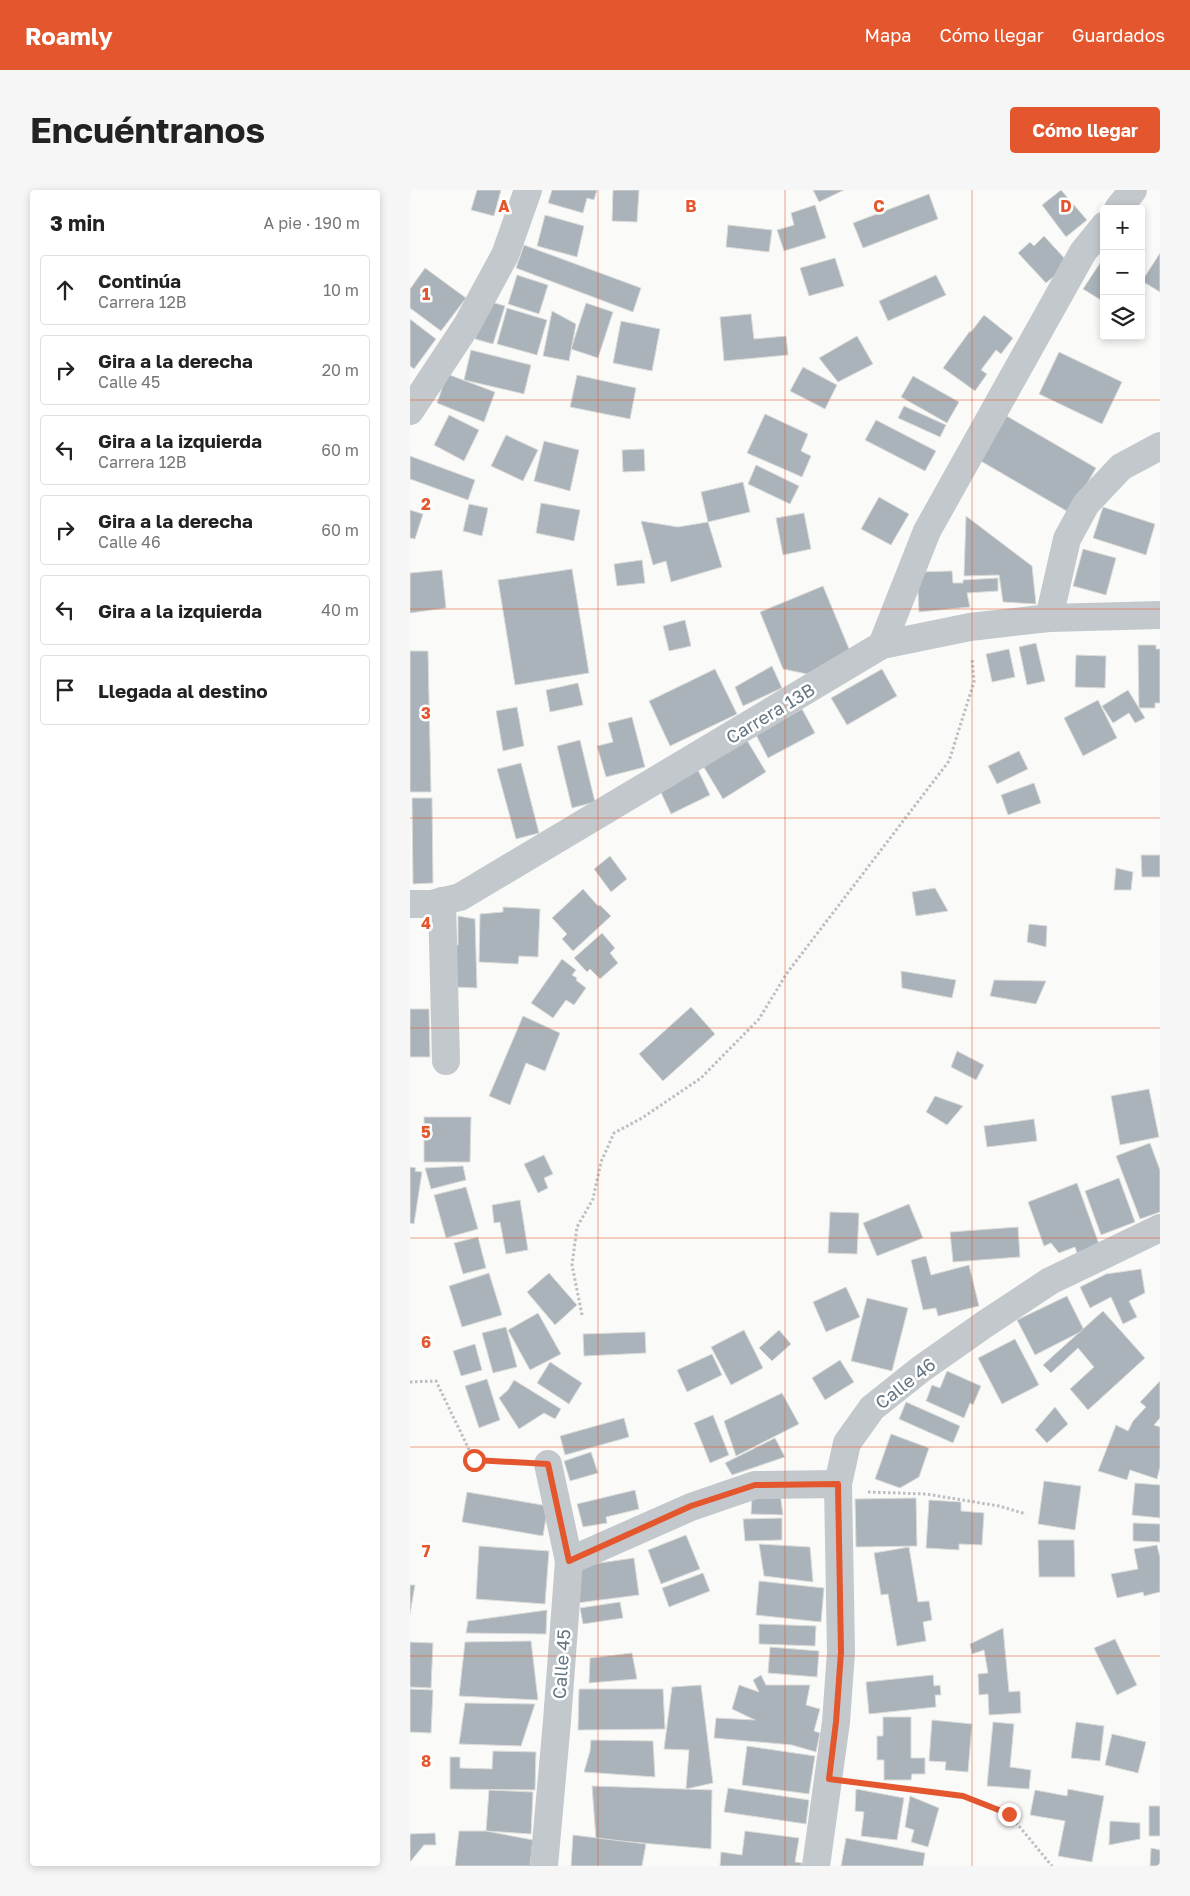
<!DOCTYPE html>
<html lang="es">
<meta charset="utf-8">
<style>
body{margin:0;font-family:"Golos Text",sans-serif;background:#f6f6f6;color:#222}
.controls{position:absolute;right:15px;top:15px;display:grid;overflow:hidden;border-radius:5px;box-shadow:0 2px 8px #0003}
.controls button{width:45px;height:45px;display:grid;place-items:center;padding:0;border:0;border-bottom:1px solid #e0e0e0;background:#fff;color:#222;font:25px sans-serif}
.stop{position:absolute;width:15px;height:15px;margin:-11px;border:4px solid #e4572e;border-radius:50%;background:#fff}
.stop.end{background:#e4572e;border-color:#fff;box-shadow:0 1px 5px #0008}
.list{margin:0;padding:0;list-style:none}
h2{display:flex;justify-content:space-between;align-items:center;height:65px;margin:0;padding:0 20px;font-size:21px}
h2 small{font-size:16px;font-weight:400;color:#767676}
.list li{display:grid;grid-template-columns:32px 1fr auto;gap:15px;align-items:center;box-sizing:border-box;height:70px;margin:0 10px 10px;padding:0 10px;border:1px solid #e0e0e0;border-radius:5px}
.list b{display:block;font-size:19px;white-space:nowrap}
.list p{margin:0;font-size:16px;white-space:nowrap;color:#767676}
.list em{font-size:16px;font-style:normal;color:#767676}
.icon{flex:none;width:28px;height:28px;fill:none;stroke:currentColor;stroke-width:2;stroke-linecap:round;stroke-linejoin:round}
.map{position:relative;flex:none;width:750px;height:1676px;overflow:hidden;border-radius:5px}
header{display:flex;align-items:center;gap:30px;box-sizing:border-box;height:70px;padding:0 25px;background:#e4572e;color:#fff}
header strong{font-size:24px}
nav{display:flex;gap:28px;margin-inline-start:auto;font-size:18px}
.intro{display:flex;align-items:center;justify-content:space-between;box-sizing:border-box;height:120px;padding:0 30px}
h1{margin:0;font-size:35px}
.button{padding:12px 22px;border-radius:5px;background:#e4572e;color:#fff;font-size:18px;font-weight:700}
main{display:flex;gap:30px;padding:0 30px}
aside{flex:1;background:#fff;border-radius:5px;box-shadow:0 2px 8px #0003}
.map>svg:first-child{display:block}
.building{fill:#aab3b9;stroke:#dcdcda}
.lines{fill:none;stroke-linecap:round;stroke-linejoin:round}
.path{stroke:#bbbfc2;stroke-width:3;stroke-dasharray:2.5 2.5;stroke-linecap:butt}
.minor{stroke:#c3c8cc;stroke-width:28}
.route{stroke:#e4572e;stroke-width:6}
.grid{fill:none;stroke:#e4572e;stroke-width:1;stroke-opacity:0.55}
.labels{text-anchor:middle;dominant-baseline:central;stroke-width:5;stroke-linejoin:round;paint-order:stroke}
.street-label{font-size:18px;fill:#657683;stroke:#fff}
.grid-label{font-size:16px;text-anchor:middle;font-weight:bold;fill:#e4572e;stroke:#fff;stroke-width:5;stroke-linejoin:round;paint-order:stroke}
</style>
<header>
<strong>Roamly</strong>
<nav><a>Mapa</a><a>Cómo llegar</a><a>Guardados</a></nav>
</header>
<div class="intro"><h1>Encuéntranos</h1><a class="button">Cómo llegar</a></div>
<main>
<aside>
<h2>3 min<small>A pie · 190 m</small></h2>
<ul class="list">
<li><svg class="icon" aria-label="ahead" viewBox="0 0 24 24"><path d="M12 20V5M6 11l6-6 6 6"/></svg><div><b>Continúa</b><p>Carrera 12B</p></div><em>10 m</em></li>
<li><svg class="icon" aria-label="right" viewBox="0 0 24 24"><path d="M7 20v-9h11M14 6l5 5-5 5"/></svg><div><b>Gira a la derecha</b><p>Calle 45</p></div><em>20 m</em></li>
<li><svg class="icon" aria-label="left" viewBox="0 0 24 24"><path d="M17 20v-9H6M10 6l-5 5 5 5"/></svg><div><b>Gira a la izquierda</b><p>Carrera 12B</p></div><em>60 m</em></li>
<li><svg class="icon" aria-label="right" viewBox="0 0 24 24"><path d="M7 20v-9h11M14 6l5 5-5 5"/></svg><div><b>Gira a la derecha</b><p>Calle 46</p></div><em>60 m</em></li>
<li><svg class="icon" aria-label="left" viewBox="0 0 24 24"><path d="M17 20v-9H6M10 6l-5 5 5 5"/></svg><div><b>Gira a la izquierda</b></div><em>40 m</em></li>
<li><svg class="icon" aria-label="arrive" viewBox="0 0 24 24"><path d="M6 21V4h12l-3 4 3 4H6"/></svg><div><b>Llegada al destino</b></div></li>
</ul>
</aside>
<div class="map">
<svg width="750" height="1676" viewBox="0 0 750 1676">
<rect width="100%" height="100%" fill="#fafaf8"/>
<g class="building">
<polygon points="67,0 91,0 84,26 61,20"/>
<polygon points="142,0 187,0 184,10 177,8 173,23 138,13"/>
<polygon points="203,0 229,0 227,32 202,31"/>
<polygon points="403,0 434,0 409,12"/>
<polygon points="651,0 677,30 656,47 632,15"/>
<polygon points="519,4 528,29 453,58 443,33"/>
<polygon points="405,15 416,48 374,61 367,40 384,35 381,23"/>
<polygon points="135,25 174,36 167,67 127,56"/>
<polygon points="318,35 362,40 359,62 316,57"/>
<polygon points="634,46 657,71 647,80 649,82 636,93 608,63 620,52 624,56"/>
<polygon points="114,55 231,98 223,122 106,78"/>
<polygon points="750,63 750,102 732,91"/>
<polygon points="694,67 694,112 673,99"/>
<polygon points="425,68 434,96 399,106 390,78"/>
<polygon points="15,78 56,108 31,141 0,118 0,99"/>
<polygon points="107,85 138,95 129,124 98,114"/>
<polygon points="526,85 536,105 478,131 469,111"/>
<polygon points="78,111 95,116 83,154 65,149"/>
<polygon points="176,113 203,122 188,168 161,159"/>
<polygon points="97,118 137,130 127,165 87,154"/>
<polygon points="142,121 166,134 159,171 133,166"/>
<polygon points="341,124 344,149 376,146 378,165 314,171 310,127"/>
<polygon points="574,125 603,148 591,164 586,160 571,180 577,184 565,201 533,178 560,141 561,142"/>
<polygon points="0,129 26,149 4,179 0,176"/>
<polygon points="211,131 250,139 242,181 203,173"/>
<polygon points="447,146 463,174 428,192 409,168"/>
<polygon points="61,160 121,175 114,204 54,190"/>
<polygon points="649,162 712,192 692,234 629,204"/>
<polygon points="393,177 427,195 415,219 380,201"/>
<polygon points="37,184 85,202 74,232 27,213"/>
<polygon points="167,185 226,198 220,229 160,217"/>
<polygon points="503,186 549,212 537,233 491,207"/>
<polygon points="494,216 536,235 530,247 488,228"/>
<polygon points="355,224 398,244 391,261 401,266 392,287 337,263"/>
<polygon points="39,225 69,240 54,271 24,255"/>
<polygon points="595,225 686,278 660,323 569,270"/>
<polygon points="466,230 526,261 515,281 455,250"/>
<polygon points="96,245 128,260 113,291 81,276"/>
<polygon points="134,251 169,260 160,301 124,291"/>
<polygon points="234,259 235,281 213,282 212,260"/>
<polygon points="0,266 65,290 58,310 0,289"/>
<polygon points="346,275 389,296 380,314 338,294"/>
<polygon points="333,292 340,322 298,332 291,302"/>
<polygon points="469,307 499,324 481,355 451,339"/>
<polygon points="131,313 170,320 164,351 126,343"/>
<polygon points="59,314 78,318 72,346 53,341"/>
<polygon points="693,317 745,334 736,365 683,348"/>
<polygon points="0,320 13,324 5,349 0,348"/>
<polygon points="394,323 401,359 373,365 366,328"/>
<polygon points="556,326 622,376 626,414 593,412 589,385 554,386"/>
<polygon points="231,331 268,337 298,332 312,377 261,392 256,371 243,375"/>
<polygon points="673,359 706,368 696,405 663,396"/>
<polygon points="232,370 235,393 207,396 204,374"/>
<polygon points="162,379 179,483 105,495 88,390"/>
<polygon points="32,380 36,418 0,423 0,383"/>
<polygon points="542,381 543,393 553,393 553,390 588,388 588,401 557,403 560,417 509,422 507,382"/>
<polygon points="413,396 442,466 397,484 373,479 350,422"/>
<polygon points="275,430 281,456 259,461 253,436"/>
<polygon points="626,453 635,491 617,495 609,457"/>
<polygon points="728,455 746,455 746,459 750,459 750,513 745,513 745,518 729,518"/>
<polygon points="599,459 605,487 582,492 576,464"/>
<polygon points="0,461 18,461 21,602 0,602"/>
<polygon points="666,465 696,466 695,498 665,497"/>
<polygon points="362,476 372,498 333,516 325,497"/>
<polygon points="305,479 327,524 260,556 239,511"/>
<polygon points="472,479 487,506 437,535 421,508"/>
<polygon points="168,493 173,515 140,522 136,500"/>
<polygon points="718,500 735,528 725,533 719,523 703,533 692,516"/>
<polygon points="688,510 707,548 673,566 654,528"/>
<polygon points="107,517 114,556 93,561 86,521"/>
<polygon points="392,519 405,543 358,568 346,545"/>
<polygon points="222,527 235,577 196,587 187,556 203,552 198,533"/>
<polygon points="335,547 356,582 313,609 292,574"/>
<polygon points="170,550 185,612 162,618 147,556"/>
<polygon points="609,561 618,579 587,594 578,576"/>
<polygon points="111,573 129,643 106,649 87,579"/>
<polygon points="287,578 300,605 261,624 248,596"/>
<polygon points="624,593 631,613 598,625 591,605"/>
<polygon points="2,608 22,608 23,693 3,694"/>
<polygon points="731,665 750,665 750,687 732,687"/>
<polygon points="200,666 217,689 201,702 184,679"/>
<polygon points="706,678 723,682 721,700 704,700"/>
<polygon points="525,698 538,721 506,726 502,702"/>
<polygon points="173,699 188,716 190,715 201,726 163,761 152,749 157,744 142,728"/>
<polygon points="93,717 130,719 128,767 109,766 108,774 69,772 70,724 93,722"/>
<polygon points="48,726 65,729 67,798 43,797 43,755 48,755"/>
<polygon points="619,734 637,736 636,757 617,752"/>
<polygon points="192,743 205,758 200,763 208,773 190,789 180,779 177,782 164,768"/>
<polygon points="152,769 166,780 162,785 167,788 166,790 176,798 164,815 156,810 143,828 121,813"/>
<polygon points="491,781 546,790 542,808 492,798"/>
<polygon points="584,790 636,791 626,814 580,806"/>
<polygon points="281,817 305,844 253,891 229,864"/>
<polygon points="0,819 19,819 20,867 0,867"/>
<polygon points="113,826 150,843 135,881 116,873 100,915 79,906"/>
<polygon points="547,861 574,875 566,890 541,877"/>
<polygon points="739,899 749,947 710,955 701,906"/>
<polygon points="525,906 553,916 537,935 516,922"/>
<polygon points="14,927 61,927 60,972 14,972"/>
<polygon points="624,929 627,951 577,957 574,936"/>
<polygon points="740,953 750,980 750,1022 730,1029 706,966"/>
<polygon points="134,965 143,984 134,988 138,998 128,1003 114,974"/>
<polygon points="53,976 56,990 21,999 15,978"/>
<polygon points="0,977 6,978 5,981 12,982 4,1034 0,1033"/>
<polygon points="709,988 725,1032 691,1045 675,1001"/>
<polygon points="667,993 689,1054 667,1063 665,1057 649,1063 641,1053 634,1056 618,1012"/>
<polygon points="56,997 68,1039 36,1048 24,1005"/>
<polygon points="110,1010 118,1060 96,1064 90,1032 84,1033 82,1015"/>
<polygon points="499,1014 513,1048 467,1066 453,1033"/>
<polygon points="420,1022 449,1023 447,1064 418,1063"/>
<polygon points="608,1037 610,1067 543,1072 540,1042"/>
<polygon points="68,1047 76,1078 53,1084 44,1053"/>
<polygon points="516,1066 521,1085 559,1075 569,1116 528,1126 526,1118 513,1120 501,1070"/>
<polygon points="731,1079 735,1103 719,1111 727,1127 713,1134 701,1107 680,1118 670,1097 696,1084"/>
<polygon points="79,1083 92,1125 52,1137 39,1096"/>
<polygon points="139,1083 167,1115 145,1135 117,1102"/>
<polygon points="436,1097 450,1127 416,1142 403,1112"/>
<polygon points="657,1106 674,1140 625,1165 607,1130"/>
<polygon points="457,1108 498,1118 482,1181 441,1171"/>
<polygon points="693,1121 735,1168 678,1220 660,1199 684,1177 668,1158 641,1183 633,1175"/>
<polygon points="128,1123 151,1164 120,1180 98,1140"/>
<polygon points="96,1137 107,1177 83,1183 72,1143"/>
<polygon points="334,1140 353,1178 321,1195 301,1157"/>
<polygon points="369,1140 381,1154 362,1171 349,1158"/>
<polygon points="235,1142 236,1163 174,1166 173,1144"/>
<polygon points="605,1149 629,1195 592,1214 568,1168"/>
<polygon points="65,1154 72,1180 51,1186 43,1161"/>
<polygon points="302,1164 312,1185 277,1202 267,1180"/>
<polygon points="430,1170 444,1192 415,1210 402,1188"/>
<polygon points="140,1172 172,1193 159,1214 127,1193"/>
<polygon points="537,1181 571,1196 563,1215 560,1213 554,1228 516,1211 522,1195 530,1198"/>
<polygon points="77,1189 90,1230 69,1238 55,1196"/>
<polygon points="104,1190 151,1219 145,1229 134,1223 109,1239 89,1208 98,1200"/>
<polygon points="750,1191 750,1228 744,1235 750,1237 750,1277 747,1289 720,1280 717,1290 688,1281 706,1235 718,1241 723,1231 736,1217 730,1212"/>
<polygon points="372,1203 389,1234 326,1266 314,1231"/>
<polygon points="496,1212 550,1236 543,1253 489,1229"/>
<polygon points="645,1217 658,1234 637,1253 625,1240"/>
<polygon points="303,1225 319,1265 300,1273 284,1233"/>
<polygon points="214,1228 219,1247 155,1265 150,1246"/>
<polygon points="481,1244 519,1258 509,1287 490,1298 465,1289"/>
<polygon points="365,1248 375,1267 322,1285 315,1273"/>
<polygon points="181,1262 188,1283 160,1291 154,1271"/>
<polygon points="634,1291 671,1296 665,1340 628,1334"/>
<polygon points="725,1293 750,1295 750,1328 722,1325"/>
<polygon points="225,1300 229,1319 196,1327 197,1333 173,1337 167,1314"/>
<polygon points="57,1302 138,1316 133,1346 52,1332"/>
<polygon points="370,1302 373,1325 341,1324 342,1308"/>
<polygon points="506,1308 507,1356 446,1357 445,1309"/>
<polygon points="519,1310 551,1312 551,1321 574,1323 572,1355 549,1354 549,1360 516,1358"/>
<polygon points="372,1328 372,1350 335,1351 333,1329"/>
<polygon points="723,1333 750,1334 750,1352 723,1351"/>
<polygon points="276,1345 290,1379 251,1394 238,1360"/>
<polygon points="628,1350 664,1350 665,1387 629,1387"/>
<polygon points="349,1354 400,1357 403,1392 354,1386"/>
<polygon points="747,1355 750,1367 750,1402 734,1406 733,1402 707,1408 701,1384 728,1379 724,1359"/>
<polygon points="69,1356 139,1361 135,1414 66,1409"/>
<polygon points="499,1357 508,1412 519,1411 522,1430 513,1432 516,1451 487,1456 478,1404 471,1405 464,1363"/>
<polygon points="224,1368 229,1405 167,1413 162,1377"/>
<polygon points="293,1383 300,1401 259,1417 252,1398"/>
<polygon points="349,1391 414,1398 411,1432 346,1425"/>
<polygon points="0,1395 5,1395 0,1424"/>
<polygon points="210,1412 213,1428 173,1434 170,1418"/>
<polygon points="137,1420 136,1444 56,1443 58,1431"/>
<polygon points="349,1434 406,1436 405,1456 349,1454"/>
<polygon points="593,1438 599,1502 610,1501 611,1523 579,1525 578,1504 569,1505 568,1484 578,1483 574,1460 562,1464 560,1454"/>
<polygon points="705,1449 727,1495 707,1505 684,1458"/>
<polygon points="121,1451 128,1510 49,1506 55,1452"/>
<polygon points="0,1452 23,1453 21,1498 0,1497"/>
<polygon points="360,1457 409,1461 407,1487 358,1483"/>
<polygon points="222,1463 227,1489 179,1493 180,1468"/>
<polygon points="351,1485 356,1495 400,1495 396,1515 410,1519 404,1541 410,1543 406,1562 382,1555 304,1548 306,1528 345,1530 322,1519 329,1495 349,1502 343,1490"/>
<polygon points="523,1485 524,1496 530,1495 531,1505 525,1505 526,1517 459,1524 456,1492"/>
<polygon points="291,1495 303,1593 276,1599 279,1560 254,1559 262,1497"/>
<polygon points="0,1499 23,1500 21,1543 0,1542"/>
<polygon points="169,1499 253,1499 255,1539 168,1540"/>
<polygon points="55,1513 125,1514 111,1556 49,1554"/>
<polygon points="473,1527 501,1527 501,1568 515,1568 515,1584 502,1584 501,1590 474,1590 474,1570 467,1570 467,1546 473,1546"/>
<polygon points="522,1530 562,1534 558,1582 535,1580 536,1572 519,1571"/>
<polygon points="583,1532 604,1534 600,1577 621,1580 619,1599 577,1596"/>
<polygon points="666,1532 694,1536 690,1571 661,1568"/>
<polygon points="702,1544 736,1552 728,1583 695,1575"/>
<polygon points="181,1550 243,1551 245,1587 174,1582 180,1561"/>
<polygon points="337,1556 405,1566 399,1604 332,1595"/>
<polygon points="83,1561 126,1562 125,1600 40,1599 40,1567 50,1567 50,1578 82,1579"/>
<polygon points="182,1596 302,1600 301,1659 186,1649"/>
<polygon points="318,1598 399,1610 396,1634 314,1622"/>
<polygon points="446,1599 494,1608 487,1650 451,1646 454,1622 445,1621"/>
<polygon points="658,1599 694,1606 682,1672 648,1666 655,1631 620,1625 625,1600 657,1606"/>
<polygon points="79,1600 123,1602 121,1644 76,1641"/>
<polygon points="500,1606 529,1618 518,1657 501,1652 504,1640 495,1637"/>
<rect x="739" y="1616" width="11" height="30"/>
<polygon points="700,1631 730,1633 730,1649 699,1655"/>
<polygon points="49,1641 76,1641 123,1650 120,1676 45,1676"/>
<polygon points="335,1641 389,1648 385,1672 392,1673 392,1676 310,1676 311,1662 332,1665"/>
<polygon points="25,1643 26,1655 14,1655 0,1672 0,1644"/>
<polygon points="163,1645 236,1654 232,1676 161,1676"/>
<polygon points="436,1648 515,1663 513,1676 431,1676"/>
<polygon points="741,1658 750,1660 750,1676 740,1676"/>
</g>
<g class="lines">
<g class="path">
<polyline points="172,1125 162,1075 167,1037 183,1009 191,972 204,943 232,928 291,888 349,829 377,783 539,571 564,492 562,468"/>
<polyline points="0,1192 26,1191 64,1270 106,1272"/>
<polyline points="458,1302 516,1304 589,1316 616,1324"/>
<polyline points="449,1593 553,1606 599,1624 642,1676"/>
</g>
<g class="minor">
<polyline points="708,19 723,0"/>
<polyline points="0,221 57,135 95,65 118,0"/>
<polyline points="639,428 657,349 676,314 711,277 750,256"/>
<polyline points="472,455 517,341 673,62 694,36"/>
<polyline points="32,711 36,871"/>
<polyline points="0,714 21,714 50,707 472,455 560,437 639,428 750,425"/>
<polyline points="159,1371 281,1317 345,1295 428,1294"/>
<polyline points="134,1676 147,1531 159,1371 138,1274"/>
<polyline points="406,1676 426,1532 431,1462 428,1294 437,1253 462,1218 511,1179 575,1134 640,1091 750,1038"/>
</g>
</g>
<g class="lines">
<polyline class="route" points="64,1270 138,1274 159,1371 281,1316 345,1295 428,1294 431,1462 426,1532 419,1589 553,1606 599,1624"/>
</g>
<path class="grid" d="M188 0V1676M375 0V1676M562 0V1676M0 210H750M0 419H750M0 628H750M0 838H750M0 1048H750M0 1257H750M0 1466H750"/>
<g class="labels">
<g class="street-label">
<text transform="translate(360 523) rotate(-31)">Carrera 13B</text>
<text transform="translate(495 1193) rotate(-38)">Calle 46</text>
<text transform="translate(151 1474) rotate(-86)">Calle 45</text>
</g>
</g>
<g class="grid-label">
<text x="94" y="22">A</text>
<text x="281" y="22">B</text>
<text x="469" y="22">C</text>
<text x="656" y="22">D</text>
<text x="16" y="110">1</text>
<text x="16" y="320">2</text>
<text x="16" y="529">3</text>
<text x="16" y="739">4</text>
<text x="16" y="948">5</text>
<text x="16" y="1158">6</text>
<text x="16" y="1367">7</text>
<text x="16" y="1577">8</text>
</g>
</svg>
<div class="controls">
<button>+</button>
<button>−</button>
<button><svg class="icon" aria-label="layers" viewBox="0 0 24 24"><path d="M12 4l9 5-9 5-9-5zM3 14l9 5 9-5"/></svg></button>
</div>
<div class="stop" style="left:64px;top:1270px"></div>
<div class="stop end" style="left:599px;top:1624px"></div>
</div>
</main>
